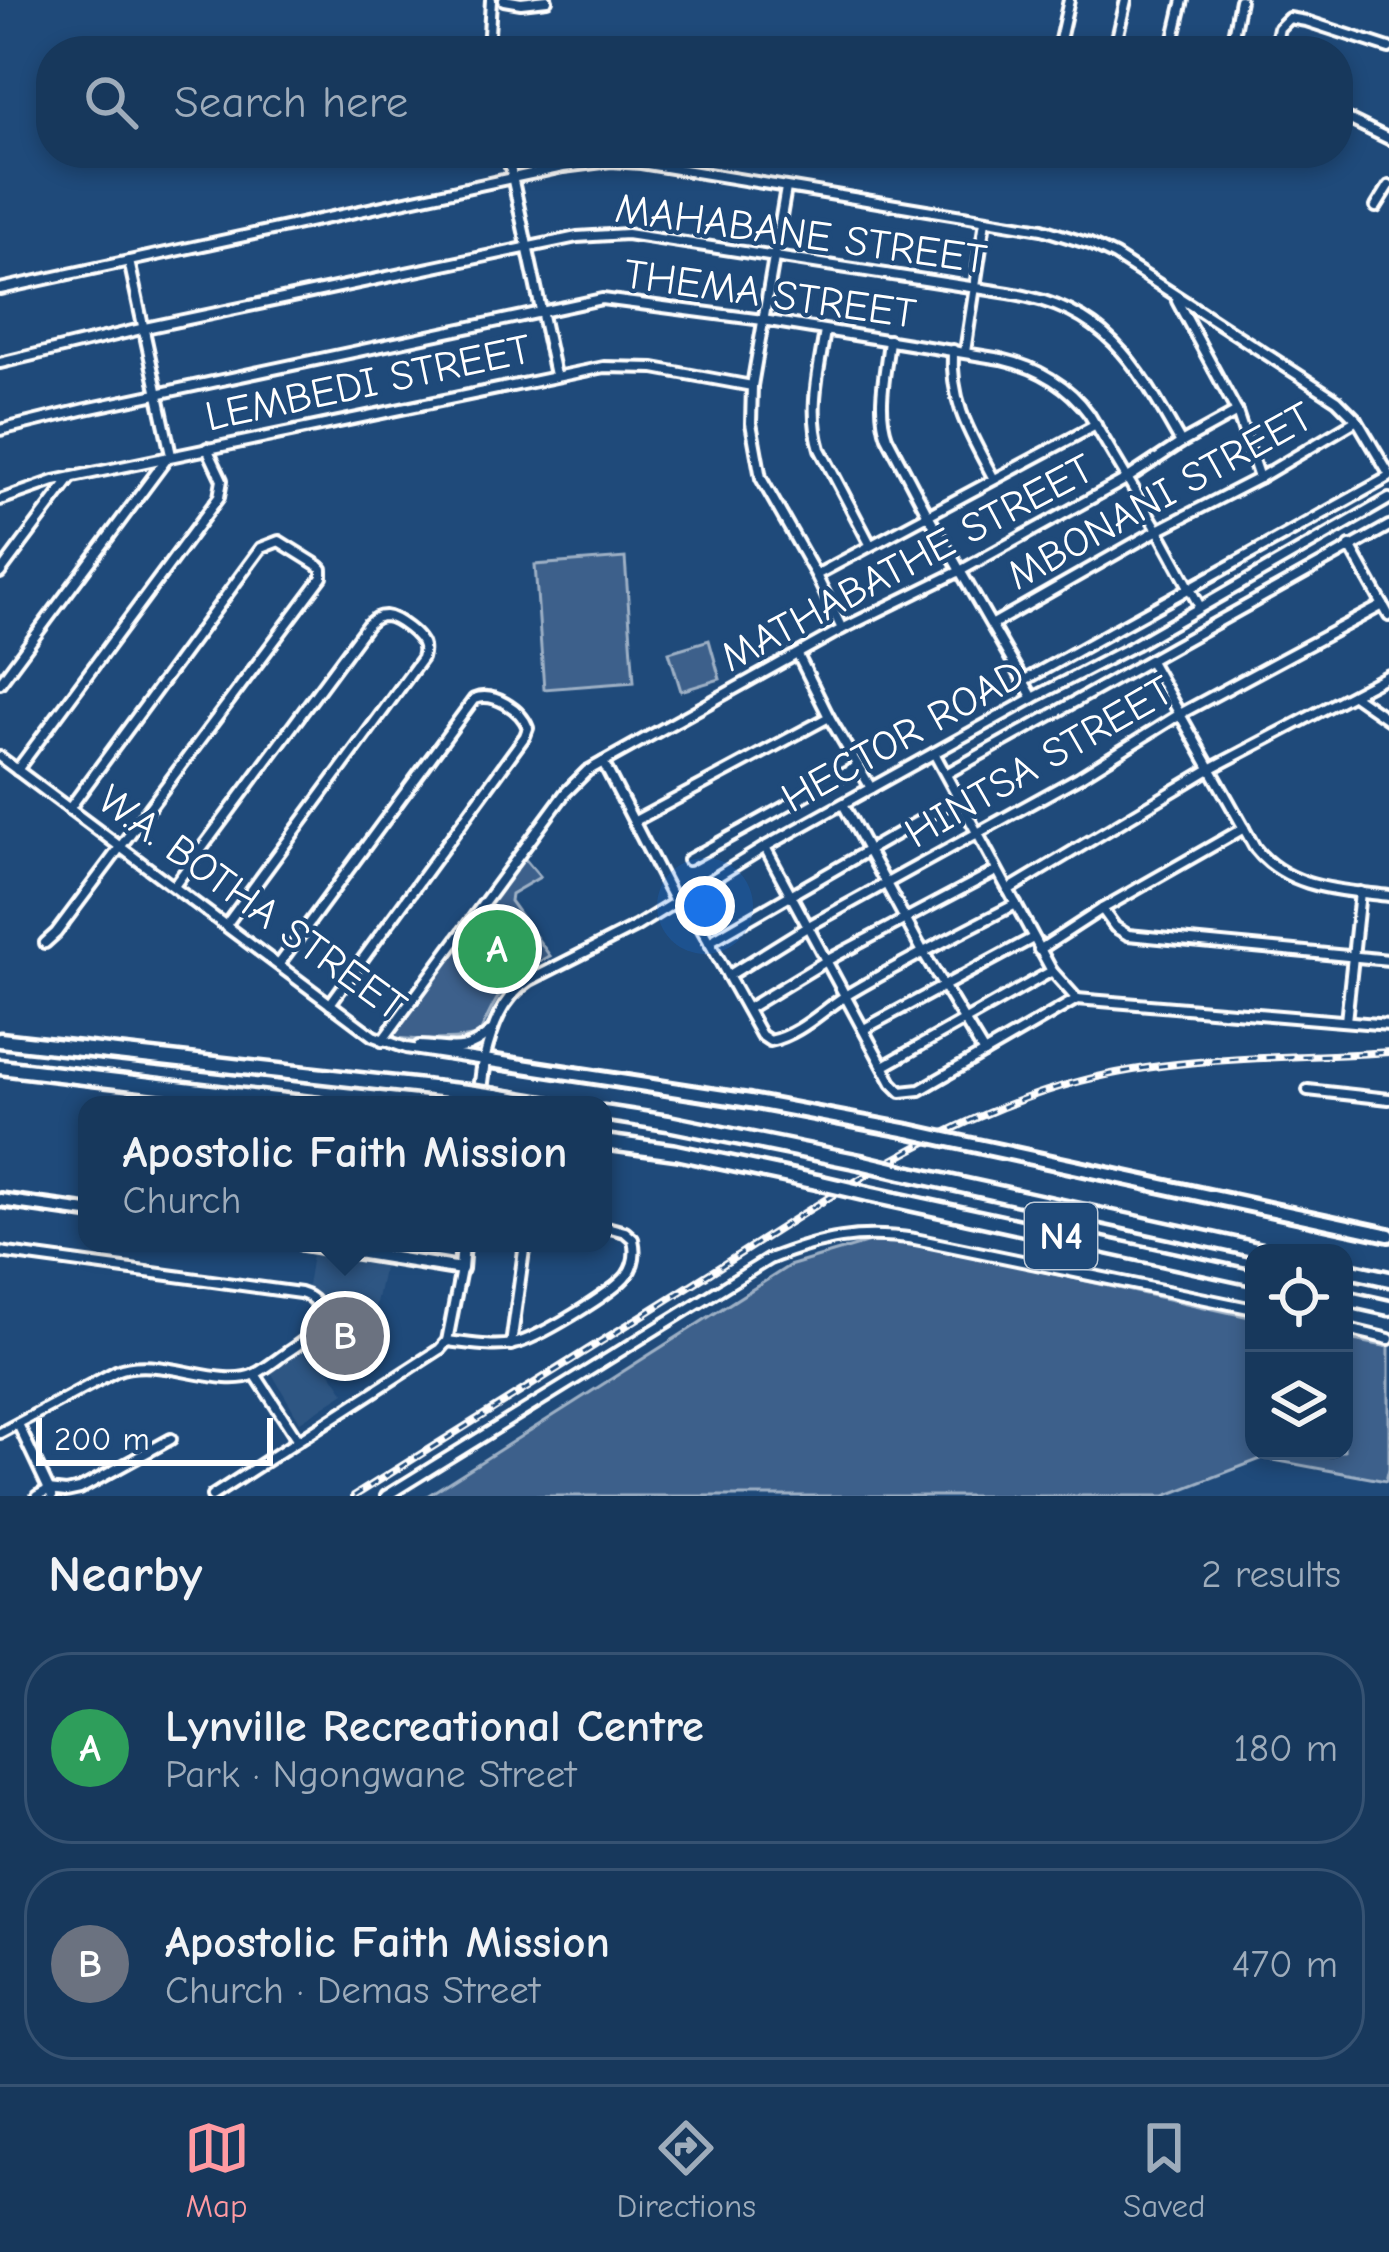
<!DOCTYPE html>
<meta charset="utf-8">
<style>
body{margin:0;font-family:"Comic Neue",sans-serif;background:#203f62;color:#f1f3f6}
.controls{position:absolute;right:36px;bottom:36px;display:grid;overflow:hidden;border-radius:24px;box-shadow:0 6px 18px #0003}
.controls button{width:108px;height:108px;display:grid;place-items:center;padding:0;border:0;border-bottom:3px solid #365272;background:#17385c;color:#f1f3f6;font:60px sans-serif}
.scale{position:absolute;left:36px;bottom:30px;width:237px;box-sizing:border-box;padding-left:12px;border:6px solid #fff;border-top:0;font-size:33px;line-height:42px;white-space:nowrap;color:#fff;-webkit-text-stroke:9px #1f4a7a;paint-order:stroke}
.you{position:absolute;left:705px;top:906px;width:42px;height:42px;margin:-30px;border:9px solid #fff;border-radius:50%;background:#1a73e8;box-shadow:0 0 0 18px #1a73e833}
.badge{display:grid;place-items:center;width:78px;height:78px;border-radius:50%;background:#ff9aa2;color:#fff;font-size:39px;font-weight:700}
.pin{position:absolute;translate:-50% -50%;border:6px solid #fff;box-shadow:0 3px 12px #0006}
.popup{position:absolute;left:78px;top:1096px;width:534px;height:156px;box-sizing:border-box;display:grid;place-content:center;border-radius:24px;background:#17385c;filter:drop-shadow(0 3px 9px #0005);font-size:39px;white-space:nowrap;color:#9eacbb}
.popup b{font-size:45px;color:#f1f3f6}
.popup::after{content:'';position:absolute;left:50%;top:100%;margin-left:-24px;border:24px solid transparent;border-top-color:#17385c}
.list{margin:0;padding:0;list-style:none}
h2{display:flex;justify-content:space-between;align-items:center;height:156px;margin:0;padding:0 48px;font-size:51px}
h2 small{font-size:39px;font-weight:400;color:#9eacbb}
.list li{display:grid;grid-template-columns:78px 1fr auto;gap:36px;align-items:center;box-sizing:border-box;height:192px;margin:0 24px 24px;padding:0 24px;border:3px solid #365272;border-radius:48px}
.list b{display:block;font-size:45px;white-space:nowrap}
.list p{margin:0;font-size:39px;white-space:nowrap;color:#9eacbb}
.list em{font-size:39px;font-style:normal;color:#9eacbb}
.icon{flex:none;width:66px;height:66px;fill:none;stroke:currentColor;stroke-width:2;stroke-linecap:round;stroke-linejoin:round}
.map{position:relative;flex:none;width:1389px;height:1496px;overflow:hidden}
.search{position:absolute;background:#17385c;box-shadow:0 6px 18px #0003;left:36px;right:36px;top:36px;height:132px;display:flex;align-items:center;gap:30px;box-sizing:border-box;padding:0 42px;border-radius:48px;color:#9eacbb;font-size:45px}
.sheet{height:588px;background:#17385c}
nav{display:flex;justify-content:space-around;align-items:center;box-sizing:border-box;height:168px;border-top:3px solid #365272;background:#17385c;font-size:33px;color:#9eacbb}
nav a{display:grid;justify-items:center;gap:6px}
nav .on{color:#ff9aa2}
.map>svg:first-child{display:block}
.built{fill:#2e5683}
.green{fill:#3c618b;stroke:#9eb0c5;stroke-width:3}
.lines{fill:none;stroke-linecap:round;stroke-linejoin:round}
.minor-casing{stroke:#fff;stroke-width:16}
.major-casing{stroke:#fff;stroke-width:20}
.highway-casing{stroke:#fff;stroke-width:21}
.minor{stroke:#1f4a7a;stroke-width:8}
.major{stroke:#1f4a7a;stroke-width:10}
.highway{stroke:#1f4a7a;stroke-width:12}
.rail-casing{stroke:#fff;stroke-width:8}
.rail{stroke:#1f4a7a;stroke-width:3;stroke-dasharray:9;stroke-linecap:butt}
.major-bridge-casing{stroke:#fff;stroke-width:20;stroke-linecap:butt}
.highway-bridge-casing{stroke:#fff;stroke-width:21;stroke-linecap:butt}
.major-bridge{stroke:#1f4a7a;stroke-width:10}
.highway-bridge{stroke:#1f4a7a;stroke-width:12}
.labels{text-anchor:middle;dominant-baseline:central;stroke-width:9;stroke-linejoin:round;paint-order:stroke}
.shield{fill:#1f4a7a;stroke:#bcc9d7;stroke-width:3}
.shield-label{font-size:39px;font-weight:bold;fill:#fff}
.street-label{font-size:42px;fill:#fff;stroke:#1f4a7a}
</style>
<div class="map">
<svg width="1389" height="1496" viewBox="0 0 1389 1496">
<rect width="100%" height="100%" fill="#1f4a7a"/>
<filter id="ink" filterUnits="userSpaceOnUse"><feTurbulence type="fractalNoise" baseFrequency=".00833" numOctaves="2"/><feDisplacementMap in="SourceGraphic" scale="24" xChannelSelector="R" yChannelSelector="G"/><feConvolveMatrix kernelMatrix="1 2 1 2 8 2 1 2 1" color-interpolation-filters="sRGB"/></filter>
<g filter="url(#ink)">
<g class="built">
<polygon points="312,1255 384,1265 375,1308 330,1303 307,1286"/>
<polygon points="311,1344 345,1393 300,1422 271,1372"/>
</g>
<g class="green">
<polygon points="625,558 634,682 544,689 535,565"/>
<polygon points="709,640 720,679 681,691 669,652"/>
<path d="M524 858 540 877 511 894 510 901 550 956C505 980 500 989 479 1035 459 1042 401 1041 382 1035Z"/>
<polygon points="886,1237 1254,1318 1254,1451 1344,1451 1344,1338 1389,1347 1389,1468 1386,1481 1263,1458 1165,1496 427,1496 789,1266"/>
</g>
<g class="lines">
<defs>
<g id="minor">
<polyline points="504,0 521,3 547,0"/>
<polyline points="1069,0 1060,40 1063,46 1072,51"/>
<polyline points="488,51 491,0"/>
<polyline points="1111,51 1116,43 1126,0"/>
<polyline points="1171,51 1183,0"/>
<polyline points="1230,51 1240,0"/>
<polyline points="1274,51 1279,28 1289,18 1306,21 1389,48"/>
<polyline points="1338,114 1389,139"/>
<polyline points="507,153 555,375"/>
<polyline points="786,188 752,386 751,423 761,478 816,575 842,629"/>
<polyline points="1376,207 1389,186"/>
<polyline points="129,261 171,455"/>
<polyline points="0,289 563,167 611,161 641,163 1042,229 1090,244 1115,256 1337,400 1357,420 1389,474"/>
<polyline points="1177,301 1237,412 1259,478"/>
<path d="M825 331C819 370 808 410 820 449L870 544"/>
<path d="M889 340C886 371 876 407 887 437L927 513 1033 698"/>
<path d="M953 350C950 403 970 434 994 479"/>
<polyline points="965,352 985,221"/>
<path d="M0 363 145 328 577 237 627 234 1009 293C1107 309 1136 363 1181 443"/>
<path d="M0 430 86 409 602 299 763 320 1001 359C1036 367 1068 385 1089 414L1158 530 1200 607"/>
<polyline points="0,500 54,481 604,367 654,368 752,386"/>
<polyline points="1350,546 1389,616"/>
<polyline points="0,573 71,478"/>
<polyline points="816,575 1096,425"/>
<polyline points="993,624 1158,530 1259,478 1357,420"/>
<polyline points="798,655 829,717 871,788"/>
<path d="M1150 661 1255 848C1287 889 1341 890 1389 896"/>
<polyline points="1023,681 1389,477"/>
<polyline points="0,683 168,457"/>
<polyline points="1353,695 1389,720"/>
<polyline points="934,753 1052,971 1077,999"/>
<path d="M0 757 373 1036 406 1048 484 1060C492 1028 501 999 530 980L635 927 765 847 1033 698 1135 645 1389 499"/>
<polyline points="603,762 675,902"/>
<polyline points="17,770 219,497 222,480 207,448"/>
<polyline points="946,774 1389,526"/>
<polyline points="843,804 923,952 984,1053"/>
<polyline points="635,821 829,717"/>
<polyline points="765,847 892,1083 901,1092 920,1090 1077,999"/>
<polyline points="688,860 858,766"/>
<path d="M174 886 367 625C373 620 376 616 385 616 396 617 422 636 423 647 424 651 423 654 422 658L226 925"/>
<polyline points="1008,890 1210,769 1389,675"/>
<path d="M684 897 761 1035 770 1041C802 1034 823 1009 850 993 904 961 960 933 1016 904"/>
<polyline points="1102,909 1115,927 1128,935 1389,960"/>
<polyline points="709,942 959,798"/>
<polyline points="45,943 56,933 322,577 322,569 319,566 279,541 261,548 69,809"/>
<polyline points="1039,950 1102,909 1244,828"/>
<path d="M279 964 474 699C493 691 521 709 528 728L525 736 330 1004"/>
<polyline points="728,976 807,927 1079,777 1180,714 1383,605"/>
<polyline points="1077,999 1389,1025"/>
<polyline points="747,1009 826,961 996,871"/>
<polyline points="1346,1021 1360,892"/>
<polyline points="864,1029 1033,938"/>
<polyline points="382,1041 565,793 587,771 842,629 960,571 1128,478 1181,443 1237,412"/>
<path d="M419 1046C450 1047 463 1056 489 1033"/>
<polyline points="884,1066 1052,971"/>
<polyline points="1308,1090 1389,1099"/>
<path d="M0 1252 300 1293C314 1297 321 1305 317 1320 313 1337 299 1344 286 1353 276 1360 265 1369 255 1374 220 1390 158 1354 116 1371L0 1433"/>
<polyline points="1344,1328 1389,1339"/>
<path d="M447 1341C468 1343 492 1348 513 1344 534 1341 615 1292 627 1275 635 1264 636 1252 633 1239L625 1232 603 1226"/>
<polyline points="511,1345 525,1243"/>
<polyline points="255,1374 298,1440"/>
<polyline points="18,1424 52,1496"/>
<polyline points="48,1490 66,1492 80,1489 171,1439"/>
<polyline points="37,1496 48,1490"/>
<polyline points="212,1496 440,1349 447,1341 461,1269"/>
<path d="M386 1496 769 1259C823 1238 858 1231 915 1239L1254 1309"/>
</g>
<g id="major">
<polyline points="478,1105 484,1060 750,1101 909,1131"/>
<polyline points="954,1141 1389,1235"/>
<polyline points="0,1200 87,1212"/>
<polyline points="302,1243 461,1269 463,1243"/>
<polyline points="367,1250 398,1243"/>
</g>
<g id="highway">
<polyline points="0,1040 467,1092"/>
<polyline points="0,1067 319,1105"/>
<polyline points="495,1096 550,1105"/>
<polyline points="603,1113 668,1123 860,1162"/>
<polyline points="603,1142 676,1152 817,1182"/>
<polyline points="902,1172 1271,1253"/>
<polyline points="868,1194 1254,1278"/>
<polyline points="1344,1269 1389,1279"/>
<polyline points="1344,1298 1389,1308"/>
</g>
</defs>
<use href="#minor" class="minor-casing"/>
<use href="#major" class="major-casing"/>
<use href="#highway" class="highway-casing"/>
<use href="#minor" class="minor"/>
<use href="#major" class="major"/>
<use href="#highway" class="highway"/>
<defs>
<path id="rail" d="M354 1496C473 1422 592 1348 710 1273 827 1199 945 1116 1081 1081 1181 1055 1287 1059 1389 1052"/>
</defs>
<use href="#rail" class="rail-casing"/>
<use href="#rail" class="rail"/>
<defs>
<polyline id="major-bridge" points="909,1131 954,1141"/>
<g id="highway-bridge">
<polyline points="467,1092 495,1096"/>
<polyline points="860,1162 902,1172"/>
<polyline points="817,1182 868,1194"/>
</g>
</defs>
<use href="#major-bridge" class="major-bridge-casing"/>
<use href="#highway-bridge" class="highway-bridge-casing"/>
<use href="#major-bridge" class="major-bridge"/>
<use href="#highway-bridge" class="highway-bridge"/>
</g>
</g>
<g class="labels">
<rect class="shield" x="1025" y="1203" width="72" height="66" rx="9"/>
<g class="shield-label">
<text x="1061" y="1236">N4</text>
</g>
<g class="street-label">
<text transform="translate(801 234) rotate(8)">MAHABANE STREET</text>
<text transform="translate(770 294) rotate(8)">THEMA STREET</text>
<text transform="translate(368 383) rotate(-12)">LEMBEDI STREET</text>
<text transform="translate(1160 496) rotate(-29)">MBONANI STREET</text>
<text transform="translate(907 563) rotate(-28)">MATHABATHE STREET</text>
<text transform="translate(903 736) rotate(-29)">HECTOR ROAD</text>
<text transform="translate(1039 762) rotate(-30)">HINTSA STREET</text>
<text transform="translate(252 903) rotate(36)">W.A. BOTHA STREET</text>
</g>
</g>
</svg>
<div class="controls">
<button><svg class="icon" aria-label="locate" viewBox="0 0 24 24"><circle cx="12" cy="12" r="6"/><path d="M12 2v4M12 18v4M2 12h4M18 12h4"/></svg></button>
<button><svg class="icon" aria-label="layers" viewBox="0 0 24 24"><path d="M12 4l9 5-9 5-9-5zM3 14l9 5 9-5"/></svg></button>
</div>
<div class="scale">200 m</div>
<div class="you"></div>
<div class="pin badge" style="left:497px;top:949px;background:#2e9e5b">A</div>
<div class="pin badge" style="left:345px;top:1336px;background:#6b7280">B</div>
<div class="popup"><b>Apostolic Faith Mission</b>Church</div>
<div class="search"><svg class="icon" aria-label="search" viewBox="0 0 24 24"><circle cx="10" cy="10" r="6"/><path d="M15 15l6 6"/></svg>Search here</div>
</div>
<section class="sheet">
<h2>Nearby<small>2 results</small></h2>
<ul class="list">
<li><span class="badge" style="background:#2e9e5b">A</span><div><b>Lynville Recreational Centre</b><p>Park · Ngongwane Street</p></div><em>180 m</em></li>
<li><span class="badge" style="background:#6b7280">B</span><div><b>Apostolic Faith Mission</b><p>Church · Demas Street</p></div><em>470 m</em></li>
</ul>
</section>
<nav>
<a class="on"><svg class="icon" aria-label="map" viewBox="0 0 24 24"><path d="M3 6l6-2 6 2 6-2v14l-6 2-6-2-6 2zM9 4v14M15 6v14"/></svg>Map</a>
<a><svg class="icon" aria-label="directions" viewBox="0 0 24 24"><path d="M12 3l9 9-9 9-9-9zM9 14v-3h6M13 9l2 2-2 2"/></svg>Directions</a>
<a><svg class="icon" aria-label="saved" viewBox="0 0 24 24"><path d="M7 4h10v16l-5-4-5 4z"/></svg>Saved</a>
</nav>
